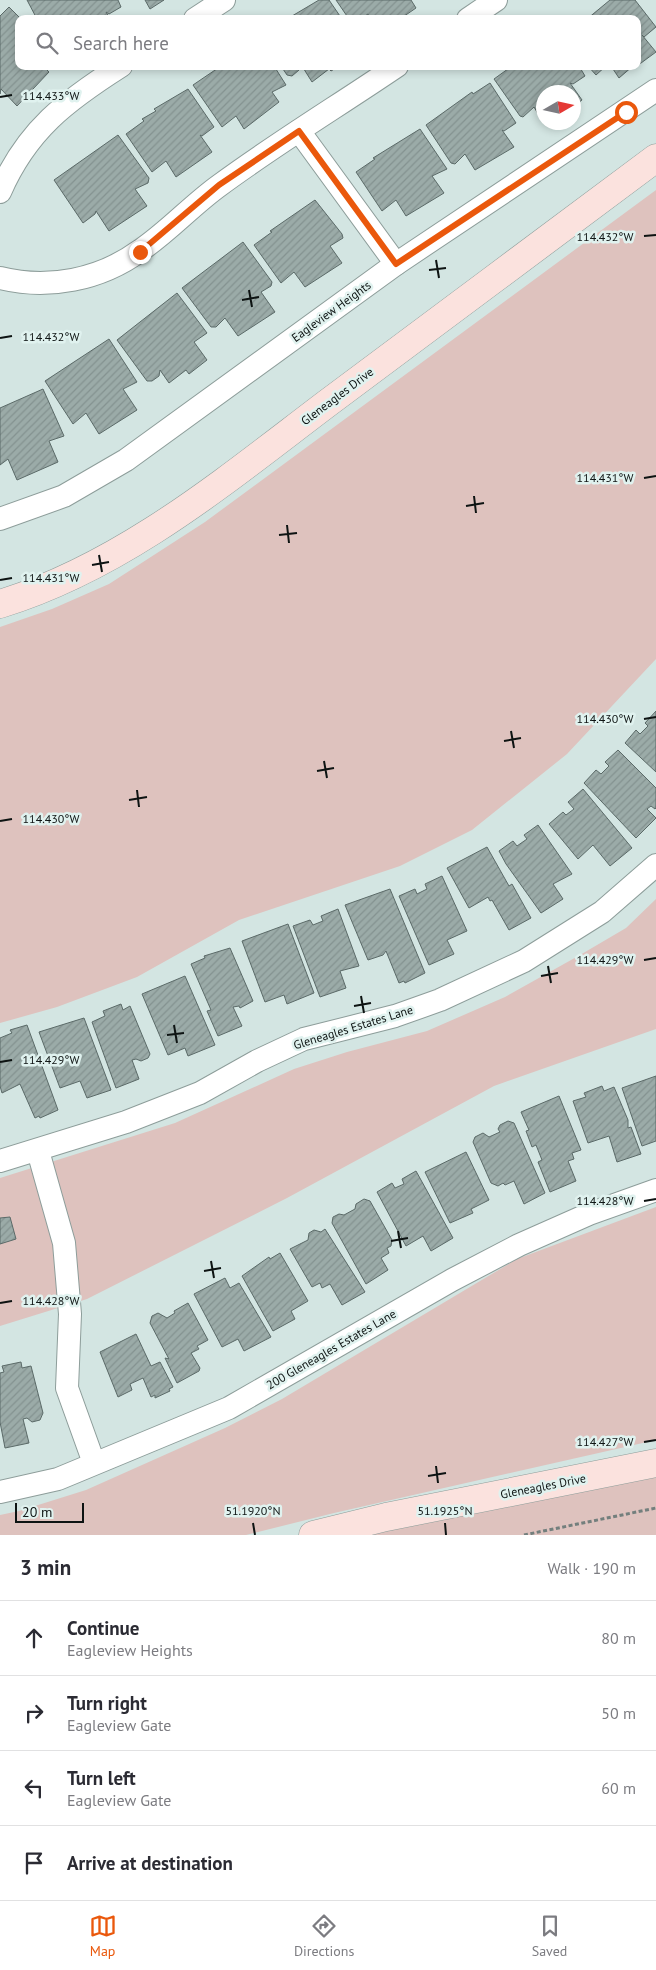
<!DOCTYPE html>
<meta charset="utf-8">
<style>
body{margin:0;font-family:"PT Sans",sans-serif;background:#f7f7f7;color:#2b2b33}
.compass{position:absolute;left:536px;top:85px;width:45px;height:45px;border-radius:50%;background:#fff;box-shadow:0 2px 8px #0003;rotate:81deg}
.scale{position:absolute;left:15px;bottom:12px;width:69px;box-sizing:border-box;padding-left:5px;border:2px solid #0d1312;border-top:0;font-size:14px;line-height:18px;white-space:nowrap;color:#0d1312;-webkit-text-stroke:4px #e0f2ef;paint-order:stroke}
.stop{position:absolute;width:15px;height:15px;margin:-11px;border:4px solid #ea580c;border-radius:50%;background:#fff}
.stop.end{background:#ea580c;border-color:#fff;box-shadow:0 1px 5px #0008}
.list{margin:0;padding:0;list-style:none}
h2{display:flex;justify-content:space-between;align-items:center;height:65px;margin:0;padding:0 20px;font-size:21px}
h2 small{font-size:16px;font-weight:400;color:#7c7c81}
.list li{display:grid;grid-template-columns:32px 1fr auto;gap:15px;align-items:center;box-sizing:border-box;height:75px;padding:0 20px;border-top:1px solid #e1e1e2}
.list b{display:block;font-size:19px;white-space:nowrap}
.list p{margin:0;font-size:16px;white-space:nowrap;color:#7c7c81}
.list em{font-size:16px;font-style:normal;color:#7c7c81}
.icon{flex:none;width:28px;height:28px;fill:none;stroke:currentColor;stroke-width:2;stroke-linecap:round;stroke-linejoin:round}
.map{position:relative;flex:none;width:656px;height:1535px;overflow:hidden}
.search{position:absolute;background:#fff;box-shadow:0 2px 8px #0003;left:15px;right:15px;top:15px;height:55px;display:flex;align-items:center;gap:12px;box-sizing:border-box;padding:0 18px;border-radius:10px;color:#7c7c81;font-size:19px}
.sheet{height:365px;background:#fff}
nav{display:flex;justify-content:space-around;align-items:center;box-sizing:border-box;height:70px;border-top:1px solid #e1e1e2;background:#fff;font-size:14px;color:#7c7c81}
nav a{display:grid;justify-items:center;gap:2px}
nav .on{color:#ea580c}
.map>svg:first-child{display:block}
.green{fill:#dec2be}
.building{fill:url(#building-hatch);stroke:#5b6a68}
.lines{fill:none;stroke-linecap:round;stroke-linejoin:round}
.street-casing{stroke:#8d9d9a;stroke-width:24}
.secondary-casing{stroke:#8d9d9a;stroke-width:29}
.path{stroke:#737f7d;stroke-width:3;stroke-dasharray:4 2.5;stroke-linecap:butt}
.street{stroke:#fff;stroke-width:22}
.secondary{stroke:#fbe2de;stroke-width:28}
.route{stroke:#ea580c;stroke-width:6}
.ticks{fill:none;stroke:#0d1312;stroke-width:2}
.labels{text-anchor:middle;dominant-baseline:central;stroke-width:5;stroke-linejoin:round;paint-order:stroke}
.street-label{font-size:12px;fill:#0d1312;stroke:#e0f2ef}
.ticks-label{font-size:12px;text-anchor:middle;fill:#0d1312;stroke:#e0f2ef;stroke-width:5;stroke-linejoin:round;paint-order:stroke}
</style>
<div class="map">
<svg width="656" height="1535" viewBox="0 0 656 1535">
<defs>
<pattern id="building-hatch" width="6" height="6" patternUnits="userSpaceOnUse" patternTransform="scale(1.25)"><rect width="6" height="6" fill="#9baba8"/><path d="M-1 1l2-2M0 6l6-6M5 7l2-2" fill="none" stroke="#849290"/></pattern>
</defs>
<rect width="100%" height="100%" fill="#d3e5e2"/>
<g class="green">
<polygon points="656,190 656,659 567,754 472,830 400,866 239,920 137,977 57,1007 0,1023 0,627 52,609 109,584 205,522"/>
<polygon points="656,899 656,1029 494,1086 287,1198 87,1299 0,1326 0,1178 175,1123 294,1069 347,1052 427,1031 505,997 580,955 626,928"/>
<polygon points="656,1207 656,1440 334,1513 246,1535 0,1535 0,1515 19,1511 86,1490 225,1428 282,1399 517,1259"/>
<polygon points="656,1463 656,1535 313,1535"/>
</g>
<g class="building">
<polygon points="27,0 118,0 121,7 109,14 106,12 110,19 37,19"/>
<polygon points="145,0 164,0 150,9"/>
<polygon points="319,0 329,0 342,19 287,19"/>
<polygon points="336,0 411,0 416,8 400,19 370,19 368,14 365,16 366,19 349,19"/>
<polygon points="610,0 635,0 656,27 644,37 642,35 656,52 637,66 637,19 587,19"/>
<polygon points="9,7 21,19 19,19 19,66 43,66 49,72 17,106 1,89 0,94 0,16"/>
<polygon points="221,66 274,66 286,85 272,92 279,102 244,129 236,116 222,127 193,85"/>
<polygon points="281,66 300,66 299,70 292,76 287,75"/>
<polygon points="302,66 339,66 331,71 329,69 312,82"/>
<polygon points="512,66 579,66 585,76 573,84 570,83 582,100 574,106 574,92 544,92 544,122 546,122 544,124 534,107 523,117 520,116 494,79"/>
<polygon points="588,66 606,66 596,75"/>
<polygon points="611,66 633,66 619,78"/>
<polygon points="490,83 516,123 504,131 502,130 514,147 475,170 465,154 455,164 451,163 426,125 472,92 473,94"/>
<polygon points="188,89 214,127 202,136 200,135 212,152 176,177 166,161 152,172 126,134 144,121 142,119 156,111 154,109"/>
<polygon points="420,129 447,169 432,176 444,193 406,216 396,200 382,211 356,172 375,159 373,158"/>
<polygon points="118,135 149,178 148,183 135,189 147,206 109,231 96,211 95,214 83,223 54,180"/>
<polygon points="315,200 342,234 343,238 330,246 342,263 305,287 294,272 281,283 254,245 272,232 270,231"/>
<polygon points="243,242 272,282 271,286 261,292 275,312 238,336 225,318 216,327 211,327 182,288"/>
<polygon points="177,293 207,333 194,342 207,360 189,374 186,370 169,383 160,370 159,376 152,381 147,381 117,340"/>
<polygon points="109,339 137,382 123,389 137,410 99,434 86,413 73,424 45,381"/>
<polygon points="43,389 64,436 49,441 58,462 17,480 8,459 0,465 0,408"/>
<polygon points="656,711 656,772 625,743 636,730 640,734 648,726 645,723"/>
<polygon points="618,750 656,788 656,808 655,809 651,806 647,809 656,818 636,838 584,783 596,770 601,774 609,766 605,762"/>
<polygon points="583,789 632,848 610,866 593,845 578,859 549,824 563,812 566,815 574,809 568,802"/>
<polygon points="538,825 572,874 553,884 563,899 541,913 506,864 499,851 513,841 517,846 527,839 524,835"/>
<polygon points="487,847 509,886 512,884 531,918 509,930 492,900 490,901 488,897 469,908 447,868"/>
<polygon points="442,876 467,931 447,940 454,954 429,965 399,896 415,889 417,894 427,889 425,884"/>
<polygon points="390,889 425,973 405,983 404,981 399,983 386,951 383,955 368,960 345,905"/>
<polygon points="338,909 359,966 340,971 346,988 320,997 293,926 310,920 313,925 323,921 321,916"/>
<polygon points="288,924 314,993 287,1004 284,995 265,1002 242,941"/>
<polygon points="230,948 253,1001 240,1008 239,1006 233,1007 242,1026 218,1036 207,1011 211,1010 191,964 205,958 204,956"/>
<polygon points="185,976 215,1045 188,1056 185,1048 168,1055 142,994"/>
<polygon points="121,1004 123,1010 130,1006 150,1054 148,1058 141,1061 136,1059 132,1060 139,1079 116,1088 92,1022 105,1016 103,1011"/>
<polygon points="84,1018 111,1090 87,1098 80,1081 60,1088 39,1032"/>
<polygon points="27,1025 58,1110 40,1118 39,1116 35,1118 20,1084 2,1093 0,1086 0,1038 12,1033 10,1030"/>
<polygon points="656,1076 656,1141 642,1146 622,1088"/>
<polygon points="602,1086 604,1091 614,1087 628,1120 628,1128 631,1127 641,1154 617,1162 609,1136 588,1143 573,1101 586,1097 584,1093"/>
<polygon points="559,1096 581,1150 572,1153 574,1159 568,1161 576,1181 550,1192 538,1162 542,1160 536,1145 532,1147 526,1131 529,1130 521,1112"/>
<polygon points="508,1121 514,1123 545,1193 524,1204 514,1181 505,1185 503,1183 498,1186 491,1183 473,1142 475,1137 483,1133 489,1137 500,1132 498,1129 500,1125"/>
<polygon points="466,1152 489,1200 471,1209 473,1213 450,1223 425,1172"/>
<polygon points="416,1171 453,1238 431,1251 423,1236 406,1246 377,1192 392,1183 395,1188 404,1184 402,1179"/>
<polygon points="364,1199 370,1201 392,1240 391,1246 387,1248 389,1253 381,1258 388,1270 366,1284 332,1223 333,1217 339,1214 344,1215 355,1209 356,1204"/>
<polygon points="10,1217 16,1239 0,1244 0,1218"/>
<polygon points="325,1229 365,1292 342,1305 330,1284 322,1288 320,1283 312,1287 290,1249 308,1240 309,1233 314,1230 321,1232"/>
<polygon points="280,1253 308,1301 291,1311 295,1319 273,1331 242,1276 269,1257 270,1259"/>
<polygon points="225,1278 230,1288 239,1283 271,1337 244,1351 238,1339 222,1347 194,1294"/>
<polygon points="188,1303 208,1340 197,1346 199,1349 191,1353 200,1368 199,1371 177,1383 165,1358 169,1359 150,1323 152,1316 158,1313 167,1318 175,1313 174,1311"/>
<polygon points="136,1334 151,1366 160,1362 173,1387 169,1389 170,1391 155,1398 155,1395 151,1397 143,1378 130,1384 132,1390 118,1397 100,1352"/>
<polygon points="21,1362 22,1368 31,1366 43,1413 40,1420 32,1422 27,1418 23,1419 29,1443 5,1448 0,1422 0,1373 4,1372 2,1366"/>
</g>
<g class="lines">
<defs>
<g id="street">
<polyline points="195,19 224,0"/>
<polyline points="468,19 496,0"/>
<polyline points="299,131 396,264"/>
<path d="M0 192C27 130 66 101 121 66"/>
<path d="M0 278C48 290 100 280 141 250 169 231 192 205 220 185 277 143 338 106 397 66"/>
<polyline points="0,519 64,496 126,460 396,264 656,90"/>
<polyline points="38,1151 64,1243 70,1314 67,1388 94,1463"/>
<polyline points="0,1161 126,1122 200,1093 257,1061 304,1039 395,1016 440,1000 524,961 602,912 656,865"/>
<polyline points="0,1492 58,1479 229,1408 452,1280 519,1245 589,1214 656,1190"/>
</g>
<g id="secondary">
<path d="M0 604C124 566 227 479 329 402 438 321 547 239 656 158"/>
<polyline points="313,1535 386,1517 656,1463"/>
</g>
</defs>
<use href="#street" class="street-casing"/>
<use href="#secondary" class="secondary-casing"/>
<polyline class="path" points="524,1535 656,1508"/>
<use href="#street" class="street"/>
<use href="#secondary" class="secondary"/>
</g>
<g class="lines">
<polyline class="route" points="140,252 219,185 299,131 396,264 626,112"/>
</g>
<path class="ticks" d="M0 97 12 95M644 236 656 235M436 260 439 278M429 270 446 268M249 290 252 307M242 300 259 297M0 338 12 336M644 478 656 476M474 496 476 513M466 506 484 503M287 525 289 543M279 535 297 533M99 555 102 572M92 565 109 562M0 580 12 578M644 719 656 717M511 731 514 748M504 741 521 738M324 761 327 778M317 771 334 768M137 790 139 807M129 800 147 797M0 821 12 819M644 960 656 958M548 966 551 983M541 976 558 973M361 996 364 1013M354 1006 371 1003M174 1025 177 1043M167 1035 184 1033M0 1062 12 1060M644 1201 656 1199M398 1231 401 1248M391 1241 408 1238M211 1261 214 1278M204 1271 221 1268M0 1303 12 1301M644 1442 656 1440M436 1466 438 1483M428 1476 446 1473M253 1523 255 1535M445 1523 446 1535"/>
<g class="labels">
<g class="street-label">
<text transform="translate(331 311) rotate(-36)">Eagleview Heights</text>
<text transform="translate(337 396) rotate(-37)">Gleneagles Drive</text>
<text transform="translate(353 1027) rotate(-17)">Gleneagles Estates Lane</text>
<text transform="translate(331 1349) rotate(-30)">200 Gleneagles Estates Lane</text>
<text transform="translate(543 1486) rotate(-11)">Gleneagles Drive</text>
</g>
</g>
<g class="ticks-label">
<text x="51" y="100">114.433°W</text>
<text x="605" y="241">114.432°W</text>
<text x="51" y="341">114.432°W</text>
<text x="605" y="482">114.431°W</text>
<text x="51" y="582">114.431°W</text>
<text x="605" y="723">114.430°W</text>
<text x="51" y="823">114.430°W</text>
<text x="605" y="964">114.429°W</text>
<text x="51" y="1064">114.429°W</text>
<text x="605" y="1205">114.428°W</text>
<text x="51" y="1305">114.428°W</text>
<text x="605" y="1446">114.427°W</text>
<text x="253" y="1515">51.1920°N</text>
<text x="445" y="1515">51.1925°N</text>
</g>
</svg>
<svg class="compass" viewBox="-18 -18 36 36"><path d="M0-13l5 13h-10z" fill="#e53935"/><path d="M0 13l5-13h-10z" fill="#7c7c81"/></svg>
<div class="scale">20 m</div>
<div class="stop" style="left:626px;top:112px"></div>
<div class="stop end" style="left:140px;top:252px"></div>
<div class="search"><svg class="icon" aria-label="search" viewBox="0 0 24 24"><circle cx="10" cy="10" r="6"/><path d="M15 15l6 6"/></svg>Search here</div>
</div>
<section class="sheet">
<h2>3 min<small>Walk · 190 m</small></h2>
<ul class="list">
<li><svg class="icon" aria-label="ahead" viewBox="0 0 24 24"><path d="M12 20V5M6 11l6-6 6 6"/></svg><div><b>Continue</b><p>Eagleview Heights</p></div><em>80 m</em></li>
<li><svg class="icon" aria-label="right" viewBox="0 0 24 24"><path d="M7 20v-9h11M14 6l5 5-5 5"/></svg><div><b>Turn right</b><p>Eagleview Gate</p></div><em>50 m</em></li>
<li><svg class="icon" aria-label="left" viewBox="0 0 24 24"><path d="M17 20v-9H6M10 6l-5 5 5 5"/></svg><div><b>Turn left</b><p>Eagleview Gate</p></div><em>60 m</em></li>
<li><svg class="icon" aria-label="arrive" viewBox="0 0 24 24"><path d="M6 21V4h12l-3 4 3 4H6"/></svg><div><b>Arrive at destination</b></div></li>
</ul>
</section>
<nav>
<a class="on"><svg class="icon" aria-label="map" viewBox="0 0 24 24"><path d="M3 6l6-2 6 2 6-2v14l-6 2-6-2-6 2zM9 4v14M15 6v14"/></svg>Map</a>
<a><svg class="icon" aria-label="directions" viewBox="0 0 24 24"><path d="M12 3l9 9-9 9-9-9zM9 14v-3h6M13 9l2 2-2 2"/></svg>Directions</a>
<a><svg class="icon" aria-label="saved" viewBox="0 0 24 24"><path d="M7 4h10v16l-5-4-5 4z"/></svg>Saved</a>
</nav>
